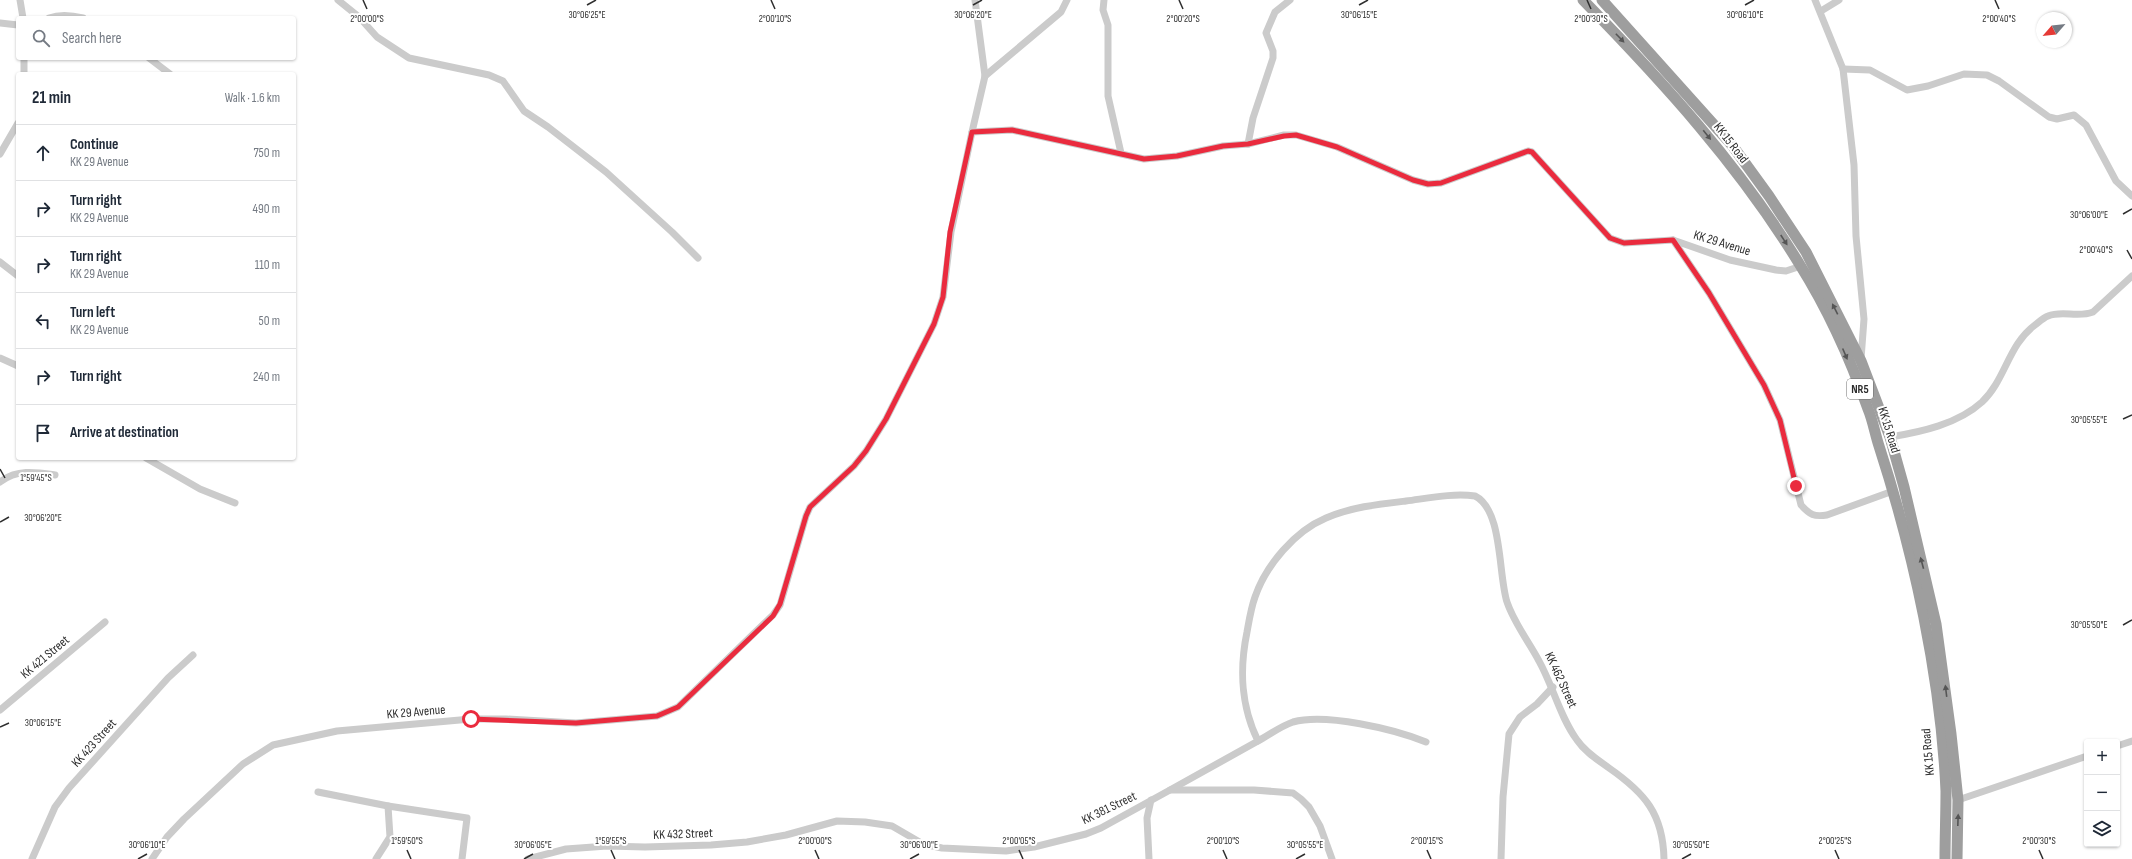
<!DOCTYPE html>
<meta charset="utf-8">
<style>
body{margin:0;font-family:"Sofia Sans Condensed",sans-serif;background:#f6f6f7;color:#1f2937}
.controls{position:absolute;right:12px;bottom:12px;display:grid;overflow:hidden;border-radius:4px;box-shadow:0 1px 3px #0004}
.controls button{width:36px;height:36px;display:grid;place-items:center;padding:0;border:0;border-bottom:1px solid #e0e1e3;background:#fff;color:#1f2937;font:20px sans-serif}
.compass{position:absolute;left:2036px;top:12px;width:36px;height:36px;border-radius:50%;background:#fff;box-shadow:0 1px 3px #0004;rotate:242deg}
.stop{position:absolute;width:12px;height:12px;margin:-9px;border:3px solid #ea2b3e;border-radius:50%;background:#fff}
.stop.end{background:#ea2b3e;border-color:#fff;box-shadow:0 1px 4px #0008}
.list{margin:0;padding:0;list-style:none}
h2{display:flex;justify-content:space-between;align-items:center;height:52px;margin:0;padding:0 16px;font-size:17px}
h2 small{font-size:13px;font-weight:400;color:#747a83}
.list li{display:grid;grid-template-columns:26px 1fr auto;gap:12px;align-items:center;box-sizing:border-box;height:56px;padding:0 16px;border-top:1px solid #e0e1e3}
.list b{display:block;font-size:15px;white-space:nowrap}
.list p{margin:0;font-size:13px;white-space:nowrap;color:#747a83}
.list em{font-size:13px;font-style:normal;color:#747a83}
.icon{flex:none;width:22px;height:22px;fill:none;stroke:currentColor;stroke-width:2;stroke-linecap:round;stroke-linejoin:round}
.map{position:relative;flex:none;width:2132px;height:859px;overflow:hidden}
.search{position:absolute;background:#fff;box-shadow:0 1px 3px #0004;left:16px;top:16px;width:280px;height:44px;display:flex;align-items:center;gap:10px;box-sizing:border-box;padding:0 14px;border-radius:4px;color:#747a83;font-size:15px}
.panel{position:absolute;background:#fff;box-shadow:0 1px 3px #0004;left:16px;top:72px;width:280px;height:388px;border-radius:4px}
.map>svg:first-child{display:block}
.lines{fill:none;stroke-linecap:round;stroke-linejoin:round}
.minor{stroke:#cbcbcb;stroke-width:7}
.trunk{stroke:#9e9e9e;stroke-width:11}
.oneway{fill:#555}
.route{stroke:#ea2b3e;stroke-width:5}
.ticks{fill:none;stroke:#2e2e2e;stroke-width:1.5}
.labels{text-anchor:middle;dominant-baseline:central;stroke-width:4;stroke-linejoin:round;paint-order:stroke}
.shield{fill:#fff;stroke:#6d6d6d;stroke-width:1}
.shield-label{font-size:12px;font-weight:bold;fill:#2e2e2e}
.street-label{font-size:13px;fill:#2e2e2e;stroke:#fff}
.ticks-label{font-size:10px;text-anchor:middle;fill:#2e2e2e;stroke:#fff;stroke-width:4;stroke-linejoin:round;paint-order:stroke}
</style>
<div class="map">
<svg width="2132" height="859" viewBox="0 0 2132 859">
<rect width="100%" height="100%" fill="#fff"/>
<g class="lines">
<g class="minor">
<polyline points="20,0 23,18"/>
<polyline points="338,0 359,17 377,37 409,58 489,75 503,81 524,111 548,127 606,172 672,232 698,258"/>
<polyline points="1104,0 1103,10 1108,25 1108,96 1121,153"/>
<polyline points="1815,0 1843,69 1854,165 1856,236 1864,319 1861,359"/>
<polyline points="1821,11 1839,0"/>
<path d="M49 18C60 14 71 15 83 18"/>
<polyline points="0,23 18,25"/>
<polyline points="149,58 170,74"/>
<polyline points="1843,69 1870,70 1907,90 1928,86 1964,74 1987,75 1999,81 2049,117 2057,119 2074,115 2086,125 2116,181 2132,196"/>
<polyline points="24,74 24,58"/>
<polyline points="985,76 1061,12 1067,0"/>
<polyline points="972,132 985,76 975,0"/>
<polyline points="1248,144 1253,118 1273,58 1273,51 1266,33 1275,12 1290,0"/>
<polyline points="0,154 18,123"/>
<path d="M1673 240 1709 293 1764 385 1780 420 1801 505C1810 515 1814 517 1827 515L1893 491"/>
<polyline points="0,262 18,276"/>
<polyline points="0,358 18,366"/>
<path d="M1890 437C1921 432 1958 424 1982 402 2006 379 2008 345 2035 325 2039 322 2043 318 2048 316 2062 310 2078 318 2093 312L2132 276"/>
<polyline points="146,458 200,489 235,503"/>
<path d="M0 482C17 469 35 472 55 475"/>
<polyline points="0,710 105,622"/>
<path d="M1258 741C1269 735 1281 726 1293 722 1326 713 1394 729 1426 742"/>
<polyline points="2117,746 2132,741"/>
<path d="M1170 790 1258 741C1241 706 1239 671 1247 632 1249 621 1251 608 1255 597 1266 565 1295 531 1326 518 1351 507 1380 504 1406 501 1429 498 1453 493 1475 496 1503 510 1498 574 1507 602 1514 623 1529 642 1539 661 1553 686 1560 717 1577 740 1585 752 1598 760 1609 768 1645 793 1663 814 1664 859"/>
<polyline points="318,792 388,806"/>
<polyline points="1958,800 2087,756"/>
<polyline points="32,859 55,807 69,788 168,678 193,655"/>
<polyline points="152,859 167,837 184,819 243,764 273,745 337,731 471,719 506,719 576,723 657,716 678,707 773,615 780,605 806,516 810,507 854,466 866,451 886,419 934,324 943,297 951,232 972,132 1012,130 1144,159 1177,156 1223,146 1248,144 1284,135 1296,135 1337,147 1413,180 1428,184 1441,183 1528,151 1532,152 1610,238 1624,243 1673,240 1730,260 1776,270 1786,271 1801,266"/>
<polyline points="376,859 390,837 388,806 467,818 462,859"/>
<polyline points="528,859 566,849 607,846 645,847 711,845 747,842 786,835 837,821 865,822 892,826 923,844 942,848 1006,851 1034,847 1086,834 1101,828 1170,790 1254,790 1293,793 1301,799 1309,807 1320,826 1332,859"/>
<polyline points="1149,859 1147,818 1151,800"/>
<polyline points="1501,859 1503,797 1509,734 1520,717 1537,704 1553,687"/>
</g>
<g class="trunk">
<path d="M1583 0C1663 82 1740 166 1800 265 1827 308 1851 361 1868 409 1873 421 1875 434 1879 446 1914 554 1941 678 1946 791 1946 814 1945 837 1945 859"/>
<polyline points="1602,0 1732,145 1769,196 1806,252 1861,361 1890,437 1904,487 1936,624 1951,734 1958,800 1957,859"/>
</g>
</g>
<defs><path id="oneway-solid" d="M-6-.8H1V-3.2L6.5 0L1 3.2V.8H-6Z"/></defs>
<g class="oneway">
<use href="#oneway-solid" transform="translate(1620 38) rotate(46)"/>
<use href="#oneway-solid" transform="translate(1707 135) rotate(51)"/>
<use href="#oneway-solid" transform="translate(1784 240) rotate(57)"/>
<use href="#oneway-solid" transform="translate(1835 309) rotate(-117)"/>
<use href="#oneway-solid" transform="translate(1845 354) rotate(67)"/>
<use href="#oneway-solid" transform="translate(1922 563) rotate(-105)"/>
<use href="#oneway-solid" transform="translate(1946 691) rotate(-97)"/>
<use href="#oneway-solid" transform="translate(1958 820) rotate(-88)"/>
</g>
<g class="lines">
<polyline class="route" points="471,719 576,723 657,716 678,707 773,616 780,604 806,516 810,507 854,466 866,451 886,419 934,324 943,297 950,232 972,132 1012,130 1144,159 1177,156 1223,146 1248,144 1284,136 1296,135 1337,147 1413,180 1428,184 1441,183 1528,151 1532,152 1610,238 1624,243 1673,240 1709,293 1764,385 1780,420 1796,486"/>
</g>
<path class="ticks" d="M363 0 367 9M771 0 775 9M1179 0 1183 9M1587 0 1591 9M1995 0 1999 9M587 5 596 0M973 5 982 0M1359 5 1368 0M1745 5 1754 0M2123 214 2132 209M2127 250 2132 259M2123 419 2132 415M0 469 5 478M0 522 9 517M2123 625 2132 620M0 727 9 723M407 850 411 859M611 850 615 859M815 850 819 859M1019 850 1023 859M1223 850 1227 859M1427 850 1431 859M1835 850 1839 859M2039 850 2043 859M138 859 147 854M524 859 533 854M910 859 919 854M1296 859 1305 854M1682 859 1691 854"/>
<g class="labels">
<rect class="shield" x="1847" y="379" width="26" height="20" rx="3"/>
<g class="shield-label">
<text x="1860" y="389">NR5</text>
</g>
<g class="street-label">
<text transform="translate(1731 143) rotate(52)">KK 15 Road</text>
<text transform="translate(1722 243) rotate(17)">KK 29 Avenue</text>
<text transform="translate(1889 430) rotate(73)">KK 15 Road</text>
<text transform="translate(45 657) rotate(-40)">KK 421 Street</text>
<text transform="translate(1561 680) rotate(65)">KK 462 Street</text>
<text transform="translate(416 712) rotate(-5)">KK 29 Avenue</text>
<text transform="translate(94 743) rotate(-48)">KK 423 Street</text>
<text transform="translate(1928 752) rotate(-95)">KK 15 Road</text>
<text transform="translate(1109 808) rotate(-26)">KK 381 Street</text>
<text transform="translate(683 834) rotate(-2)">KK 432 Street</text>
</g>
</g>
<g class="ticks-label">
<text x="587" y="18">30°06'25"E</text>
<text x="973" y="18">30°06'20"E</text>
<text x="1359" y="18">30°06'15"E</text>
<text x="1745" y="18">30°06'10"E</text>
<text x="367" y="22">2°00'00"S</text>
<text x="775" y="22">2°00'10"S</text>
<text x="1183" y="22">2°00'20"S</text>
<text x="1999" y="22">2°00'40"S</text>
<text x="1591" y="22">2°00'30"S</text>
<text x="2089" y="218">30°06'00"E</text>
<text x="2096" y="253">2°00'40"S</text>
<text x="2089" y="423">30°05'55"E</text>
<text x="36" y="481">1°59'45"S</text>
<text x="43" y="521">30°06'20"E</text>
<text x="2089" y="628">30°05'50"E</text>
<text x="43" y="726">30°06'15"E</text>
<text x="407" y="844">1°59'50"S</text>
<text x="611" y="844">1°59'55"S</text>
<text x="815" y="844">2°00'00"S</text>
<text x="1019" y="844">2°00'05"S</text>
<text x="1223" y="844">2°00'10"S</text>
<text x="1427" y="844">2°00'15"S</text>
<text x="1835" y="844">2°00'25"S</text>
<text x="2039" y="844">2°00'30"S</text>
<text x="147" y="848">30°06'10"E</text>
<text x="533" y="848">30°06'05"E</text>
<text x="919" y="848">30°06'00"E</text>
<text x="1305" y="848">30°05'55"E</text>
<text x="1691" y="848">30°05'50"E</text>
</g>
</svg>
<div class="controls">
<button>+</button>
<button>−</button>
<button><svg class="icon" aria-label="layers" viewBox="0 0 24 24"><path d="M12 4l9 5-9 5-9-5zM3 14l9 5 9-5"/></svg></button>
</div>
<svg class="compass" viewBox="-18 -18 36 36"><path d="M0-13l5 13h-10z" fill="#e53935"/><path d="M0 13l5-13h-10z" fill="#747a83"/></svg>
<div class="stop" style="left:471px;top:719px"></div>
<div class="stop end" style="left:1796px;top:486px"></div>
<div class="search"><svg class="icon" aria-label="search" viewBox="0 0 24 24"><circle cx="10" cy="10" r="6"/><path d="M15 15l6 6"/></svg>Search here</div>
<section class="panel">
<h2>21 min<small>Walk · 1.6 km</small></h2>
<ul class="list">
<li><svg class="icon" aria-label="ahead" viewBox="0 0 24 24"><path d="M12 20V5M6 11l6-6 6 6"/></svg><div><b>Continue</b><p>KK 29 Avenue</p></div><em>750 m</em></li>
<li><svg class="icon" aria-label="right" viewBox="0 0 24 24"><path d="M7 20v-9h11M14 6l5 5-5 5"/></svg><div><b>Turn right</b><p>KK 29 Avenue</p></div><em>490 m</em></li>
<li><svg class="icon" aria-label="right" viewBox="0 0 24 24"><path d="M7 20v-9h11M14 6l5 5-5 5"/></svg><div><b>Turn right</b><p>KK 29 Avenue</p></div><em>110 m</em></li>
<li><svg class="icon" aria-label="left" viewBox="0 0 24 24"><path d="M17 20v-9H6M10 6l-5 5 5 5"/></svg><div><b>Turn left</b><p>KK 29 Avenue</p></div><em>50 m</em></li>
<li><svg class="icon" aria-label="right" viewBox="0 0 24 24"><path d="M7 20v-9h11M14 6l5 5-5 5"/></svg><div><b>Turn right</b></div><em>240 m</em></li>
<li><svg class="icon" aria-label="arrive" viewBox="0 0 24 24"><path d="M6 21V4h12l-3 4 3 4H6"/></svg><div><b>Arrive at destination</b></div></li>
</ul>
</section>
</div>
